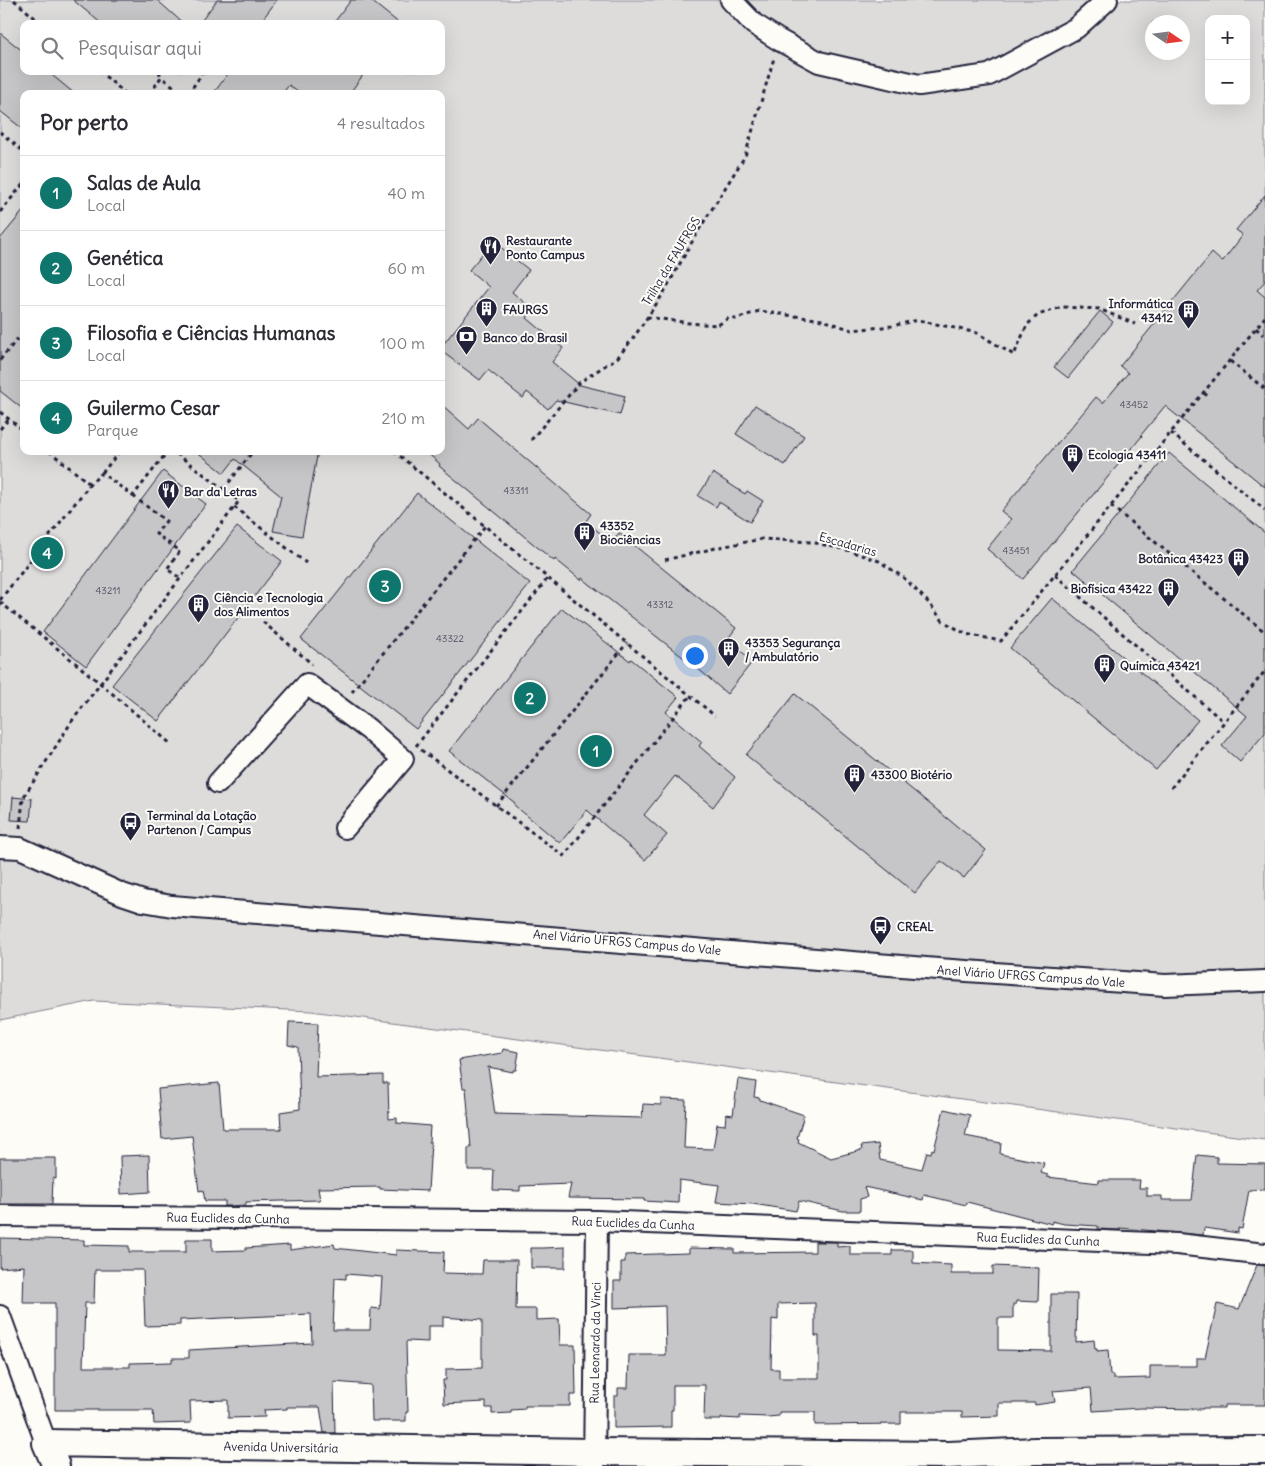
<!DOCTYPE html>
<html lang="pt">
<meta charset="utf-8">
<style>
body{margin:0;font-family:Delius,sans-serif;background:#f2f2f3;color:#2b2b33}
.controls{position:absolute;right:15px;top:15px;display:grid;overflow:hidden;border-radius:10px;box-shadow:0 5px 20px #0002}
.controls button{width:45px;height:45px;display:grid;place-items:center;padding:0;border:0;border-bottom:1px solid #e1e1e2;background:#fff;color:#2b2b33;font:25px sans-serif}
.compass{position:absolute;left:1145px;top:15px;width:45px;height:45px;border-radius:50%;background:#fff;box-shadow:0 5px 20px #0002;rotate:103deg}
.you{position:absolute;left:694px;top:655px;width:18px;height:18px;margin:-12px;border:4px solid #fff;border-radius:50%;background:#1a73e8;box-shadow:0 0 0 8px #1a73e833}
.badge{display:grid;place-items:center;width:32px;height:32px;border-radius:50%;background:#0f766e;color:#fff;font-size:16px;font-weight:700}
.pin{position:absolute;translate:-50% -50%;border:2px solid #fff;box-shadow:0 1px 5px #0006}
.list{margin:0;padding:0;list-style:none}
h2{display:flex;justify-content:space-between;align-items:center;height:65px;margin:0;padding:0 20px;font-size:21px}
h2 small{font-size:16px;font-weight:400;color:#7c7c81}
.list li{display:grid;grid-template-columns:32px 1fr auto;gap:15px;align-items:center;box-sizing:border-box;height:75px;padding:0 20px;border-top:1px solid #e1e1e2}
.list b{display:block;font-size:19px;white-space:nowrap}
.list p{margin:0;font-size:16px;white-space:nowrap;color:#7c7c81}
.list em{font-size:16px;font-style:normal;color:#7c7c81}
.icon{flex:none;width:28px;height:28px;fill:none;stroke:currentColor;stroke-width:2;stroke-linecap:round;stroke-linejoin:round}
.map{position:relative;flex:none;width:1265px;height:1466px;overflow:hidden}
.search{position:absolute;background:#fff;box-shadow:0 5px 20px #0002;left:20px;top:20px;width:425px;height:55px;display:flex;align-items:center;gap:12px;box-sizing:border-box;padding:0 18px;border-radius:10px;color:#7c7c81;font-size:19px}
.panel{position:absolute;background:#fff;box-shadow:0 5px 20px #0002;left:20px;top:90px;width:425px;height:365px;border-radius:10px}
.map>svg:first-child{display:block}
.green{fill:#dddcdb;stroke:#807f8b;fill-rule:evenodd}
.building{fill:#c6c6c8;stroke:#22223b;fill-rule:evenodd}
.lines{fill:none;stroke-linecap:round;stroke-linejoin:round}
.minor-casing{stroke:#22223b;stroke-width:24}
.major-casing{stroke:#22223b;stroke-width:30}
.path{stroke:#22223b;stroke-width:3;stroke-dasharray:4 4;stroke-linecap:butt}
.minor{stroke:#fdfcf7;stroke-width:20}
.major{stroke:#fdfcf7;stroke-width:26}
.labels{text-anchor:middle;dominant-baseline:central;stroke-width:4;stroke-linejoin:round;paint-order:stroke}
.number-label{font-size:10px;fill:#4b4b5e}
.poi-label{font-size:12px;font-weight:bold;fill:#22223b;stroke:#fdfcf7;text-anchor:start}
.street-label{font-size:12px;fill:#22223b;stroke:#fdfcf7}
</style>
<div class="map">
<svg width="1265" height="1466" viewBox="0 0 1265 1466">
<rect width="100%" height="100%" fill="#fdfcf7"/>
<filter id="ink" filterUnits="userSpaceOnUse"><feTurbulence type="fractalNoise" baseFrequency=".02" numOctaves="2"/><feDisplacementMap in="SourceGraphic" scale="10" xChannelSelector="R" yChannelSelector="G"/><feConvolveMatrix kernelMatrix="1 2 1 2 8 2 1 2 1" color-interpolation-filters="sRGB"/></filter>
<g filter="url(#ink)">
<path class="green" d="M0 0H1265V1140L311 1011 94 1001 0 1020ZM1209 19H1246V101H1209ZM1152 22H1182V52H1152ZM24 24H441V71H24ZM24 94H441V451H24Z"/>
<g class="building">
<polygon points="73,0 157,0 184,24 102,24"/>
<polygon points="217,0 277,0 259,24 199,24"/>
<polygon points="351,0 370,0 400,24 333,24"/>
<polygon points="0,33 24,52 24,71 47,71 75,94 24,94 24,130 0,111"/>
<polygon points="230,71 366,71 349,94 300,94 289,85 282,94 213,94"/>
<polygon points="1265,195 1265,281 1257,290 1265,297 1265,487 1165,406 1141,435 1142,436 1023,579 987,549 1011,519 1001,511 1096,397 1103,403 1128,373 1120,366 1212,253 1222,262 1243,235 1236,230"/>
<polygon points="24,210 24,410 0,391 0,239"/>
<polygon points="493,241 529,270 512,292 533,310 527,318 563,348 552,362 580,385 625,396 620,415 556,400 548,409 527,392 523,398 488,370 480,380 441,351 441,347 489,287 469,270"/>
<polygon points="1100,311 1113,322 1068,378 1054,367"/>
<polygon points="441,404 469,429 478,418 591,514 586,521 612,543 619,533 736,628 727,640 753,661 727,694 703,673 582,578 581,580 555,559 554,561 439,466 440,464 425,451 441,451"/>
<polygon points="755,405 804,436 785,465 736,434"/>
<polygon points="196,451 318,451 302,536 273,531 281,496 235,459 224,473"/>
<polygon points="1169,453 1265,533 1265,733 1240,762 1222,746 1247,716 1073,570"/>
<polygon points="163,471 206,504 86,666 43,632"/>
<polygon points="713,473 745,494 747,491 763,501 750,522 719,502 716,507 698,496"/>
<polygon points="417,493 530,584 416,729 301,639"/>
<polygon points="237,527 282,561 158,721 112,685"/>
<polygon points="1052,598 1198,720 1156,770 1010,648"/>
<polygon points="562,608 630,661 631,659 678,697 666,712 702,742 699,746 735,777 713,807 675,776 644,815 667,835 645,860 587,810 560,843 514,805 515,803 449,751"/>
<polygon points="795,694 986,850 964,878 941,861 915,893 746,755"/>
<polygon points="13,797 32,799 30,821 11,820"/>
<polygon points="289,1022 318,1023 316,1077 383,1075 383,1083 388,1083 389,1119 397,1118 397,1123 430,1126 429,1142 431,1142 428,1191 380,1189 380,1187 318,1188 320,1200 246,1202 246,1205 229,1206 225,1206 225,1201 205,1201 203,1190 199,1191 192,1136 162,1139 158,1089 219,1083 223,1129 281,1129 280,1112 300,1109 298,1047 288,1045"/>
<polygon points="503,1049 519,1052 516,1070 513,1070 513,1072 488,1067 495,1114 642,1118 643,1104 661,1105 661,1099 686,1100 684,1148 713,1149 717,1124 725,1125 726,1114 733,1115 738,1079 756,1082 754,1097 760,1098 760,1100 804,1115 797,1138 799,1139 798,1142 831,1158 862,1150 861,1146 878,1144 880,1160 922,1169 927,1152 931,1153 932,1149 934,1150 944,1109 970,1115 965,1136 1001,1143 1000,1154 1044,1163 1041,1173 1048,1175 1047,1177 1099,1183 1099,1180 1140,1180 1139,1188 1147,1188 1147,1196 1162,1196 1162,1200 1192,1200 1197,1155 1217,1157 1217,1163 1265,1164 1265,1189 1249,1190 1242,1229 1238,1228 1238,1233 1204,1228 1203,1235 1120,1228 1120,1230 1098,1229 1098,1226 1064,1224 1052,1221 1052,1224 967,1202 966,1205 924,1195 923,1200 864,1187 867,1197 860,1199 860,1211 843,1211 799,1201 796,1211 753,1204 716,1202 719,1185 679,1180 678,1203 644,1201 644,1199 568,1198 571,1184 520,1186 520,1191 493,1190 494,1170 468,1170 468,1148 471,1148 466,1088 463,1088 459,1060 502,1053"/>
<polygon points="149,1155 150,1192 121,1194 120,1156"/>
<polygon points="0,1158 56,1158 56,1179 53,1178 52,1204 0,1204"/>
<path d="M0 1238 84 1240V1245L129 1246V1252H186V1239H212V1251L246 1250V1248L290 1245V1250L334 1244 335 1248 396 1255V1250L444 1252 443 1273 482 1274 483 1260H517L516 1309H536V1320L559 1319 560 1345H575L576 1395H570V1406H525V1409L511 1410V1413L492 1414V1408H486V1402L444 1404 443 1380H446V1369L482 1368V1320L443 1317V1326H428V1342L407 1341 406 1343 408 1412H406V1421H372L371 1385 334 1382 335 1433H324L320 1407H287V1409L264 1410 265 1417 228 1418V1400L190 1401 191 1423 154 1424 153 1410H55V1303H23L24 1266 0 1268ZM95 1270H143L145 1326 180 1325V1320L311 1314 312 1343 189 1350V1358H172V1362L130 1363V1367H83L85 1303H94ZM346 1274 382 1277 380 1309 371 1308 370 1330H333L335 1278 346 1279Z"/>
<path d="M815 1242H837V1247L850 1246V1255H892V1250H913V1263L951 1265V1274H993V1266L1039 1268 1038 1302 1016 1301V1304H1013V1318H998V1350L1051 1351V1294H1077L1076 1342 1094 1340 1095 1349H1097V1351L1108 1350 1110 1375H1113V1379L1150 1378V1366H1197V1358H1205L1217 1304 1239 1309 1257 1265 1265 1266V1405H1224V1408H1203V1409L1141 1408 1093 1411 1091 1388 1053 1391 1055 1402 1035 1405V1403H999V1416L962 1417V1412H901V1424L815 1425V1412H779V1416L768 1417 740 1416V1419L721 1418V1420H704L705 1385H673V1410H671V1427L614 1428V1396H618V1388H628L629 1355H666L665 1306 614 1308V1281H621V1262H625V1255L689 1253V1248L734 1249V1253L815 1252ZM815 1303V1336H819V1378H779V1369H771L772 1319 778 1320V1304Z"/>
<polygon points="544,1248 565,1247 565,1268 531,1268 531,1248"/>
</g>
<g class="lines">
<defs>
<g id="minor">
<polyline points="731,0 754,24 779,40 819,62 919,85 989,75 1076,28 1107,0"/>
<polyline points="218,783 307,684 368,729 403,759 345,828"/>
<polyline points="0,847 20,848 122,894 143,901 172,906 938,969 1165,985 1265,981"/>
<polyline points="0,1216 597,1221 1177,1244 1265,1254"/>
<polyline points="0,1316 46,1443"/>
<polyline points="594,1466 597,1221"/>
</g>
<polyline id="major" points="56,1466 46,1443 593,1452 949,1455 1035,1451 1265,1450"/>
</defs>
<use href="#minor" class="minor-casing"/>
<use href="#major" class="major-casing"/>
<g class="path">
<polyline points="14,0 42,24"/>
<polyline points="99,71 126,94"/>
<polyline points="159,71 161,77"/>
<polyline points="150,94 161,77 184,94"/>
<polyline points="188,94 204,71"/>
<polyline points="0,132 24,152"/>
<polyline points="0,212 24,183"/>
<polyline points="647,317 689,323 718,325 729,318 736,319 759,311 823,320 852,330 892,326 918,320 977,333 1014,355 1027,325 1038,315 1062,307 1099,309 1135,324"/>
<polyline points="1256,328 1263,335"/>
<polyline points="0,360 24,331"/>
<polyline points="1230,361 1265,389"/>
<polyline points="1204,393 1210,398"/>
<polyline points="0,412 24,431"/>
<polyline points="0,429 9,419"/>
<polyline points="1171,433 1265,510"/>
<polyline points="531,440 580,382 618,357 634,337 663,294 697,233 745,156 774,58"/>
<polyline points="49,451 90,484"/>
<polyline points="394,451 715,716"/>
<polyline points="102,473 120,451"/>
<polyline points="224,489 253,451"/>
<polyline points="133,496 166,521 156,534 180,551 167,569 180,578"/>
<polyline points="1111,506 1265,632"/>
<polyline points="234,507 306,563"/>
<polyline points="665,560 720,547 762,539 811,542 847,550 879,561 904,578 927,601 943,621 966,634 1001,641 1265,317"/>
<polyline points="1055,575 1224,722"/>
<polyline points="0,600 90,484 102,473 133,496 168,451"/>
<polyline points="0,602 100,683 172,745"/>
<polyline points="263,622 312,664"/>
<polyline points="352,692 485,526"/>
<polyline points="416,746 548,578"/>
<polyline points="421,750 564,856 690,696"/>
<polyline points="1171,788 1265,671"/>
<polyline points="496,806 627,643"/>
<polyline points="20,828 23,798 72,721 239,501 173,451"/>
</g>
<use href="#minor" class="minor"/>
<use href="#major" class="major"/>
</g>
</g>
<defs>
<symbol id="restaurant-pin" viewBox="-11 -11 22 30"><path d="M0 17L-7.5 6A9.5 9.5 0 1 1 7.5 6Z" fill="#22223b" stroke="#fdfcf7"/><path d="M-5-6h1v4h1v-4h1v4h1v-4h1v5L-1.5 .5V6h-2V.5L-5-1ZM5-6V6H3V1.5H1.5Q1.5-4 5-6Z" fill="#fff"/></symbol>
<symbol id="building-pin" viewBox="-11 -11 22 30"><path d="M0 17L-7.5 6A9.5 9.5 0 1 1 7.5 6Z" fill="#22223b" stroke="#fdfcf7"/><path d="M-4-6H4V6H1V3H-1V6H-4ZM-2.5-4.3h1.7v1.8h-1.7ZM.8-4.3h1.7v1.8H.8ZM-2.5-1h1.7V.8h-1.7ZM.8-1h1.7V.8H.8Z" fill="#fff"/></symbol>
<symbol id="bank-pin" viewBox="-11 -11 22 30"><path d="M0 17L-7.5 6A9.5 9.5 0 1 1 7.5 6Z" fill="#22223b" stroke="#fdfcf7"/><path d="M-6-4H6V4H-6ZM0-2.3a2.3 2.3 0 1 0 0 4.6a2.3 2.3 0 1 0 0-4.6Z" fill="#fff"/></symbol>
<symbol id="bus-pin" viewBox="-11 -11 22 30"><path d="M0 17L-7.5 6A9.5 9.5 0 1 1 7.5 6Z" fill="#22223b" stroke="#fdfcf7"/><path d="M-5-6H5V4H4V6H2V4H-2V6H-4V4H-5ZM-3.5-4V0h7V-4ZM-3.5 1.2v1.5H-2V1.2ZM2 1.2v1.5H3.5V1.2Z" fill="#fff"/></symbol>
</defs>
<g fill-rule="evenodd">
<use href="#restaurant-pin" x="478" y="234" width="25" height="34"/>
<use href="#building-pin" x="474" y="296" width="25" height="34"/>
<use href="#building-pin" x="1176" y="298" width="25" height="34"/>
<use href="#bank-pin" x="454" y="324" width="25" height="34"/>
<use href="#building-pin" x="1060" y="442" width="25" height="34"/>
<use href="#restaurant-pin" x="156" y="478" width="25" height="34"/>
<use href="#building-pin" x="572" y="520" width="25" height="34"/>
<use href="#building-pin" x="1226" y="546" width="25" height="34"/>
<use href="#building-pin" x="1156" y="576" width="25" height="34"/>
<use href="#building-pin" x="186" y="592" width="25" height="34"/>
<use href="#building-pin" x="716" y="636" width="25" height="34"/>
<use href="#building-pin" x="1092" y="652" width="25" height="34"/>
<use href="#building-pin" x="842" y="762" width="25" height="34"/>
<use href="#bus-pin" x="118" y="810" width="25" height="34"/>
<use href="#bus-pin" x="868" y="914" width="25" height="34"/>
</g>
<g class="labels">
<g class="number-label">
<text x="1134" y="404">43452</text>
<text x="516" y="490">43311</text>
<text x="1016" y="550">43451</text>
<text x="108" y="590">43211</text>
<text x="660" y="604">43312</text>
<text x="450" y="638">43322</text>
</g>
<g class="poi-label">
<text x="506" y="240">Restaurante<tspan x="506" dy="14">Ponto Campus</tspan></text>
<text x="1173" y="303" text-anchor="end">Informática<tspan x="1173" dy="14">43412</tspan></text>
<text x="503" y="309">FAURGS</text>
<text x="483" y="337">Banco do Brasil</text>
<text x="1088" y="454">Ecologia 43411</text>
<text x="184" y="491">Bar da Letras</text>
<text x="600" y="525">43352<tspan x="600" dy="14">Biociências</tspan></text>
<text x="1223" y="558" text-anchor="end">Botânica 43423</text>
<text x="1152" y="588" text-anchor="end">Biofísica 43422</text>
<text x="214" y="597">Ciência e Tecnologia<tspan x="214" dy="14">dos Alimentos</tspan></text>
<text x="745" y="642">43353 Segurança<tspan x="745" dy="14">/ Ambulatório</tspan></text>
<text x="1120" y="665">Química 43421</text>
<text x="871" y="774">43300 Biotério</text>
<text x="147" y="815">Terminal da Lotação<tspan x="147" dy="14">Partenon / Campus</tspan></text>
<text x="897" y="926">CREAL</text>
</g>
<g class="street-label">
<text transform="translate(671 261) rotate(-59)">Trilha da FAUFRGS</text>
<text transform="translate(848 544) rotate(16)">Escadarias</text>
<text transform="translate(627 942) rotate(5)">Anel Viário UFRGS Campus do Vale</text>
<text transform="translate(1031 976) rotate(4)">Anel Viário UFRGS Campus do Vale</text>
<text transform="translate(228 1218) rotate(1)">Rua Euclides da Cunha</text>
<text transform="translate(633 1223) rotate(2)">Rua Euclides da Cunha</text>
<text transform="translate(1038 1239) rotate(2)">Rua Euclides da Cunha</text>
<text transform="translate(595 1343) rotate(-89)">Rua Leonardo da Vinci</text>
<text transform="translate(281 1447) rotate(1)">Avenida Universitária</text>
</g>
</g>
</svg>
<div class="controls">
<button>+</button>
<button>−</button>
</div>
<svg class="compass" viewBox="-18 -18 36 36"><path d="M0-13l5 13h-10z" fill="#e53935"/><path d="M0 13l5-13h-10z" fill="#7c7c81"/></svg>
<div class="you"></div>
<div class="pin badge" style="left:596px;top:751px">1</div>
<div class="pin badge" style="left:530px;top:698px">2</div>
<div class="pin badge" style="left:385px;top:586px">3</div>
<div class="pin badge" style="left:47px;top:553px">4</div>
<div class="search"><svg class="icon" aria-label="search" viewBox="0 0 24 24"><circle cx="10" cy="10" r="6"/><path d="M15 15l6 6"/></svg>Pesquisar aqui</div>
<section class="panel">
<h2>Por perto<small>4 resultados</small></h2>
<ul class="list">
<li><span class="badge">1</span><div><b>Salas de Aula</b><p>Local</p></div><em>40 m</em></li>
<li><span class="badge">2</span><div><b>Genética</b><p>Local</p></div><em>60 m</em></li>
<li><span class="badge">3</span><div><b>Filosofia e Ciências Humanas</b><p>Local</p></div><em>100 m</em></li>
<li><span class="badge">4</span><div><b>Guilermo Cesar</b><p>Parque</p></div><em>210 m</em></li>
</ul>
</section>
</div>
